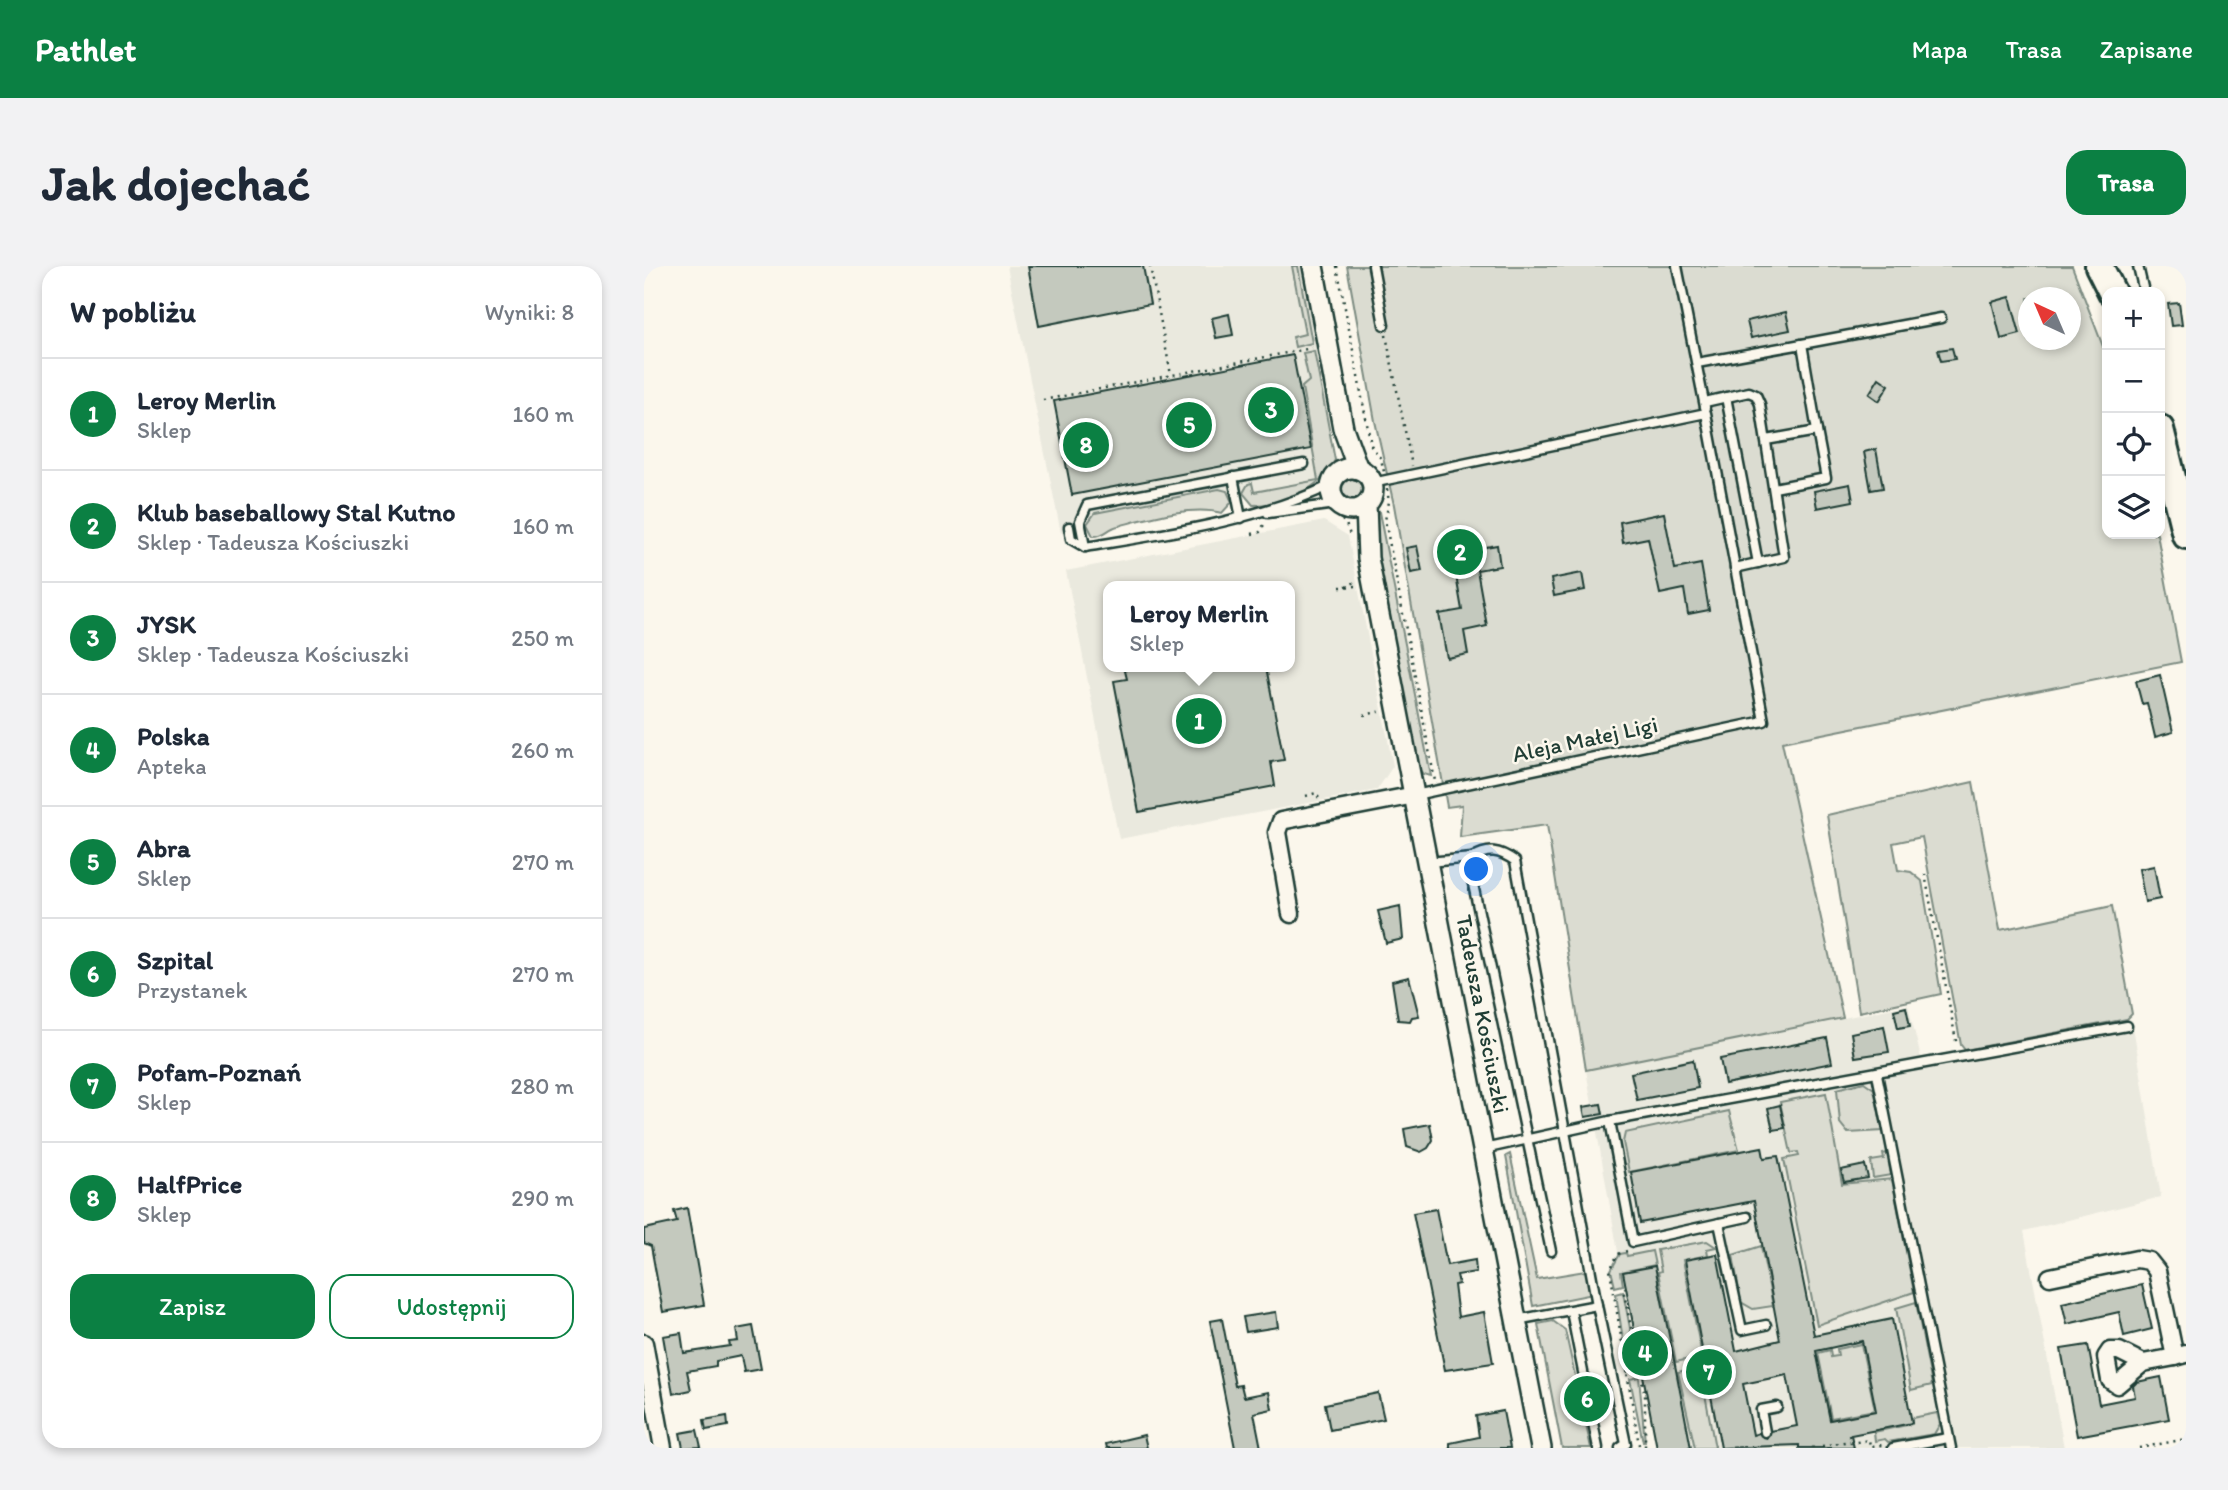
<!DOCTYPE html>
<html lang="pl">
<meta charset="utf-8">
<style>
body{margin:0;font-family:Itim,sans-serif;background:#f2f2f3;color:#1f2937}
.controls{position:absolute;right:21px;top:21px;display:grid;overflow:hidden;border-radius:14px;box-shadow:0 4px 10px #0003}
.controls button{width:63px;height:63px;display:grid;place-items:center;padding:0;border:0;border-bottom:2px solid #e0e1e3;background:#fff;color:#1f2937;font:35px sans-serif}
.compass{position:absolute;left:1374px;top:21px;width:63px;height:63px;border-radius:50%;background:#fff;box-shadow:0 4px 10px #0003;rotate:316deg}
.you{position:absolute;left:833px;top:604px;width:24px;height:24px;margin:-18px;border:5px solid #fff;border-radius:50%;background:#1a73e8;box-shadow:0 0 0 10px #1a73e833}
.badge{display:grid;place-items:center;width:46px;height:46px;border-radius:50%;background:#0b8043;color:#fff;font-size:23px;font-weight:700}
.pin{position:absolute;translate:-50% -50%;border:4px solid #fff;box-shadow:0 2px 7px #0006}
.popup{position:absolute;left:459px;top:315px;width:192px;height:91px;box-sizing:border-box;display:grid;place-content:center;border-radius:14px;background:#fff;filter:drop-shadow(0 2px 5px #0005);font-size:23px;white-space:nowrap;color:#747a83}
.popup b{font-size:26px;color:#1f2937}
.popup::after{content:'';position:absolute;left:50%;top:100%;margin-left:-14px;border:14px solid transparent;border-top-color:#fff}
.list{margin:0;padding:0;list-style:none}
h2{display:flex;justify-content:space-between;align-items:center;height:91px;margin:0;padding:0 28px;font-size:30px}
h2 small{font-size:23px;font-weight:400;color:#747a83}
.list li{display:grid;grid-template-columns:46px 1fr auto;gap:21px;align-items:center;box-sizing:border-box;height:112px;padding:0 28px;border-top:2px solid #e0e1e3}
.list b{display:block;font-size:26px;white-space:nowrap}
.list p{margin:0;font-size:23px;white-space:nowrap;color:#747a83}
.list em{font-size:23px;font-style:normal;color:#747a83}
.actions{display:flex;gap:14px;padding:21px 28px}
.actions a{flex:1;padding:16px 0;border:2px solid #0b8043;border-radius:21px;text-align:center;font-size:24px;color:#0b8043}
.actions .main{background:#0b8043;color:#fff}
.icon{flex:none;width:38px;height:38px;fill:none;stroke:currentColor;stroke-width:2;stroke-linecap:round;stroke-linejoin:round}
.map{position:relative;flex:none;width:1542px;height:1182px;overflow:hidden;border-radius:21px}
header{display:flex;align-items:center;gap:42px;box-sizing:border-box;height:98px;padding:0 35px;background:#0b8043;color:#fff}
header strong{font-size:33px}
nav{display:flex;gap:38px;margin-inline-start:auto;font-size:24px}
.intro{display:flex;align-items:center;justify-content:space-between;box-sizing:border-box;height:168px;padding:0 42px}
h1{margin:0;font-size:49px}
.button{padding:18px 32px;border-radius:21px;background:#0b8043;color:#fff;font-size:24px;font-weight:700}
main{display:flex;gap:42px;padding:0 42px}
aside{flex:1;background:#fff;border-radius:21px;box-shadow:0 4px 10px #0003}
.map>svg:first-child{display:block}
.built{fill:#eae9de;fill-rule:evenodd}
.green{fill:#dbdcd1;stroke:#7d8c82;stroke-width:2;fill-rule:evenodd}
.building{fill:#c4c9be;stroke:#1f3d34;stroke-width:2;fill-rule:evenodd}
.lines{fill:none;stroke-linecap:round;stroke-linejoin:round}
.service-casing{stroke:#1f3d34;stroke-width:13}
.minor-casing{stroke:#1f3d34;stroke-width:21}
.tertiary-casing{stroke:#1f3d34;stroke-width:24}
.primary-casing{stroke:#1f3d34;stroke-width:32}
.path{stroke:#1f3d34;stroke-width:2.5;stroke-dasharray:2 5;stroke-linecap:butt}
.service{stroke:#fbf7ec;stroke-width:8}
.minor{stroke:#fbf7ec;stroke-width:16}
.tertiary{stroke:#fbf7ec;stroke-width:19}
.primary{stroke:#fbf7ec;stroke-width:26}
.labels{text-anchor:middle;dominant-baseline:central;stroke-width:5;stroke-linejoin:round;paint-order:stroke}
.street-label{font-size:23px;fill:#1f3d34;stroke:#fbf7ec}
</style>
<header>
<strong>Pathlet</strong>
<nav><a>Mapa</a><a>Trasa</a><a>Zapisane</a></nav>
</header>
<div class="intro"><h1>Jak dojechać</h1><a class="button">Trasa</a></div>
<main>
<aside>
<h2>W pobliżu<small>Wyniki: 8</small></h2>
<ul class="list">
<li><span class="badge">1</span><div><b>Leroy Merlin</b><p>Sklep</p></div><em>160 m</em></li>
<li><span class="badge">2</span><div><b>Klub baseballowy Stal Kutno</b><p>Sklep · Tadeusza Kościuszki</p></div><em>160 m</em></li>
<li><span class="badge">3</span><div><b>JYSK</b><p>Sklep · Tadeusza Kościuszki</p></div><em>250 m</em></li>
<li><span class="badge">4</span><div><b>Polska</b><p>Apteka</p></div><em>260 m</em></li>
<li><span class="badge">5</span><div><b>Abra</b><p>Sklep</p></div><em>270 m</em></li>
<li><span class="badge">6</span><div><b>Szpital</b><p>Przystanek</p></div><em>270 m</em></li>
<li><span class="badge">7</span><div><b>Pofam-Poznań</b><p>Sklep</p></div><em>280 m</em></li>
<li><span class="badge">8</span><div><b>HalfPrice</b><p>Sklep</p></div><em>290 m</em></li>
</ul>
<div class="actions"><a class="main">Zapisz</a><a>Udostępnij</a></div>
</aside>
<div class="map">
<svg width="1542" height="1182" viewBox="0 0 1542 1182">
<rect width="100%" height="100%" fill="#fbf7ec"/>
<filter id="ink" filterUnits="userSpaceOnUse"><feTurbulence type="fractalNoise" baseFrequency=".0143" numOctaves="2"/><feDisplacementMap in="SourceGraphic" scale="14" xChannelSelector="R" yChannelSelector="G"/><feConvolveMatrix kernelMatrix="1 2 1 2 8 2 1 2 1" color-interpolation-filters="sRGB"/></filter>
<g filter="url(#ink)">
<g class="built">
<polygon points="363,0 657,0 671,74 686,186 672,215 417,267"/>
<path d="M680 255 704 270 749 500 733 524 475 573 422 305ZM464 320H646V401H464Z"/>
<polygon points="1264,739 1277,792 1488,754 1517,931 1380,965 1420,1182 1013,1182 977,1003 942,804"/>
</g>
<g class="green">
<polygon points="648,0 654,0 668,77 651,81 649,71 661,68"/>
<path d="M703 0H1428L1463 91V268H1513L1537 396 1138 476 1199 752 942 804 903 559 816 571 818 539 803 541 750 239 731 155ZM1384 32H1426V74H1384Z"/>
<path d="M670 85 691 194C677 223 641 239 609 239L599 227 604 218 608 217 610 226 674 214 658 121 665 115 659 87Z"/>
<circle cx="708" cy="223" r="10"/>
<path d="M575 223 583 225 588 236 578 247C547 239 505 252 474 260 464 262 460 271 449 270L443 258 451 247Z"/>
<polygon points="735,246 787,510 779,508 773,500 726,250"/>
<polygon points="1329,516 1356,664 1468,640 1488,748 1483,753 1321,784 1317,779 1278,571 1249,577 1254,604 1267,606 1278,615 1297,728 1215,746 1183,549"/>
<polygon points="1220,816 1230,823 1239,865 1204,867 1196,857 1193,823"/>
<polygon points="1182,827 1198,918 1248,913 1270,1026 1173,1059 1140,893 1155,890 1154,886 1147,887 1136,836"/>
<polygon points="1085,845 1095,884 985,906 979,876 981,867"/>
<polygon points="1243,887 1247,909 1229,912 1227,895 1240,893 1239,888"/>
<polygon points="866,888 893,1013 941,1005 946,1009 949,1028 889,1040 862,890"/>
<polygon points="1063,975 1072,981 1063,983 1064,989 1039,994 1058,1090 1032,1096 1014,1006 1017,1005 1013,984"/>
<polygon points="1117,980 1129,1040 1109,1043 1097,1036 1089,989"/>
<polygon points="1008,985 1011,999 977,1006 979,1019 971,1021 967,1004 976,988 982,987 983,990"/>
<polygon points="979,1026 993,1098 983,1100 972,1028"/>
<polygon points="1272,1036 1288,1119 1267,1124 1252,1042"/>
<polygon points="909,1055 921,1064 947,1182 918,1182 894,1058"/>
<polygon points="1217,1078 1231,1144 1187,1152 1174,1087 1186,1084 1187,1091 1194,1090 1193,1083"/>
<polygon points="1056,1101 1071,1182 1051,1182 1034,1106"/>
<polygon points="995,1111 1001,1176 999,1176 986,1113"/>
<polygon points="1293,1147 1296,1158 1290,1168 1244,1176 1241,1173 1231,1175 1230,1166 1268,1158 1268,1152"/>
</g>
<g class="building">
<polygon points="384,0 499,0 506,38 395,60"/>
<polygon points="1366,31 1376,68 1357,73 1348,36"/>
<polygon points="1535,37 1538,59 1527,60 1524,38"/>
<polygon points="1142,46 1146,64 1107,72 1103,55"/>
<polygon points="585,48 589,69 572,72 568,52"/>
<polygon points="1308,82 1311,93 1297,95 1294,84"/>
<polygon points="649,89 667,183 428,229 410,135"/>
<polygon points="1235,112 1245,119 1235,135 1225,128"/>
<polygon points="1232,183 1239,222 1227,224 1220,186"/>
<polygon points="1206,218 1209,235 1173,242 1170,225"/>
<polygon points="1020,247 1031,303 1057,298 1065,344 1044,348 1040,323 1016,328 1004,272 979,277 976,256"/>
<polygon points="853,279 856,300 833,304 843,360 820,365 824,388 803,392 795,348 818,344 808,287"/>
<polygon points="773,280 778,305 767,307 762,282"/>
<polygon points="938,307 941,324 910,330 907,313"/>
<polygon points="480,401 622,401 640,494 627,496 631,520 495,546 470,415 483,413"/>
<polygon points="1516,409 1529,466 1511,471 1503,437 1498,438 1492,415"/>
<polygon points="1510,600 1516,633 1501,636 1495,603"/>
<polygon points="756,640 759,673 742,677 734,645"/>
<polygon points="765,711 775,750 768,751 766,755 754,754 748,715"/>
<polygon points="1262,741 1266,760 1254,762 1250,744"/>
<polygon points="1240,760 1245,786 1211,791 1207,767"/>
<polygon points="1183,772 1188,797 1081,818 1076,793"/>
<polygon points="1049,794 1054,822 993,834 987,807"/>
<polygon points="957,838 959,848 941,851 939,841"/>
<polygon points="1136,839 1141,862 1129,864 1124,842"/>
<polygon points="786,858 789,874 784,882 777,886 763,881 760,863"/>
<path d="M1118 881 1120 892 1134 890 1170 1069 1248 1053 1268 1157 1207 1169 1210 1182H1155V1179L1077 1182 1041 994 1073 988 1092 1085 1136 1074 1110 935 996 957 987 906ZM1218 1075 1232 1145 1186 1154 1172 1085ZM1143 1109 1153 1160 1127 1165 1123 1172 1115 1167 1109 1169 1099 1118Z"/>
<polygon points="1221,899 1224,912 1200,916 1197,904"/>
<polygon points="43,942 60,1039 19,1046 7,980 0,977 0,963 33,956 30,945"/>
<polygon points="792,943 803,999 831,994 832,1006 813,1009 815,1018 810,1019 814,1051 840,1046 849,1097 801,1104 769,947"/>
<polygon points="1011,1000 1032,1104 1047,1182 1013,1182 979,1006"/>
<polygon points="1498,1019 1508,1063 1480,1070 1475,1046 1423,1058 1418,1037"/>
<polygon points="632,1046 634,1061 602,1066 599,1051"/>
<polygon points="578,1053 591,1120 597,1119 600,1131 625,1126 628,1143 610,1147 617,1182 591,1182 566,1055"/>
<polygon points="109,1060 117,1103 100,1106 97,1090 72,1095 72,1100 43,1105 47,1124 29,1128 19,1070 37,1067 40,1087 86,1080 85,1076 94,1075 92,1063"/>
<polygon points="1444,1079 1455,1138 1491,1131 1489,1120 1493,1116 1517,1111 1525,1153 1433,1170 1417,1083"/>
<polygon points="734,1127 740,1153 686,1164 681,1138"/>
<polygon points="859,1145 866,1182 806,1182 806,1177 835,1171 832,1150"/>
<polygon points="83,1150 84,1160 62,1164 60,1154"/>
<polygon points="53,1164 57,1181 39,1182 36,1167"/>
<polygon points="500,1169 503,1182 463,1182 462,1178"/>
</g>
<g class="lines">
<defs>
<g id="service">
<polyline points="729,0 740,59"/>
<polyline points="1033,0 1061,141"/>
<polyline points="1494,0 1500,26"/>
<polyline points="1158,78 1297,52"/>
<polyline points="1053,97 1158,78 1173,165 1122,174"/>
<polyline points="1082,131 1114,297"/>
<polyline points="1061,136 1105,126 1112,129 1116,138 1140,291 1091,302"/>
<polyline points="589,211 597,252"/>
<polyline points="728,217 1062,147 1120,455 771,529"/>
<polyline points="1130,222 1182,212 1173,165"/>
<polyline points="624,247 692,238"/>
<path d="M425 261 427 273 441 281C525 267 609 256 687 219"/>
<polyline points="441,281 436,255 443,239 660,198"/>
<polyline points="784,596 828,592"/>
<polyline points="1233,808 1307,1182"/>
<polyline points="966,855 989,976 1103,951"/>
<polyline points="840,883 966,855 1483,760"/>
<polyline points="1075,957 1098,1064 1122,1059"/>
<path d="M907 985 826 604 828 592C845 582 855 584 871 595L953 1039"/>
<polyline points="927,1045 954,1182"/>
<polyline points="872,1054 953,1039 982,1178 976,1182"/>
<polyline points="1121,1166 1117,1144 1133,1141"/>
<polyline points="1249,1182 1304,1172"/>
</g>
<g id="minor">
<polyline points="647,648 633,566 637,555 771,529"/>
<polyline points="1406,1011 1493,993 1505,995 1513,1005 1531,1091 1542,1088"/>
<polyline points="0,1077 19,1182"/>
<polyline points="1499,1097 1473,1119 1466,1114 1462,1091 1466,1085 1475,1085 1499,1097 1531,1091"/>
</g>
<g id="tertiary">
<polyline points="669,0 699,162 714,203"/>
<circle cx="708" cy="223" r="21"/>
<polyline points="722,239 724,292 897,1182"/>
</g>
<g id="primary">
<polyline points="1455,0 1468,26"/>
<polyline points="1516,163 1542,269"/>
</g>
</defs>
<use href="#service" class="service-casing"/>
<use href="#minor" class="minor-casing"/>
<use href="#tertiary" class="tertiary-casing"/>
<use href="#primary" class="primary-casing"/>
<g class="path">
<polyline points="506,0 527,109"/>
<polyline points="693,0 727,179 737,193 740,206"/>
<polyline points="742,69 768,200"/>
<polyline points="399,134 668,82"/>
<polyline points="743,223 745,236 741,254 791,515"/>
<polyline points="693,249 702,258 706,269"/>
<polyline points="608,268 616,266 622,255"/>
<polyline points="702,320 714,315"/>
<polyline points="696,321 713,320"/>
<polyline points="720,449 739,445"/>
<polyline points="662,530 672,527 676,534"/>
<polyline points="1281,608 1313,780"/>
<polyline points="983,985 974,988 966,1004 995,1179"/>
<polyline points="982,1022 979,1023 1001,1129 1001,1182"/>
<polyline points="982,1106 998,1102"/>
<polyline points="1205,1169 1207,1177 1225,1174 1226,1180 1239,1179"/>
<polyline points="1178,1180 1206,1175"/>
<polyline points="1168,1182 1172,1181"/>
<polyline points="1495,1182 1542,1173"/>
</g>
<use href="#service" class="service"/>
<use href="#minor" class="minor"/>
<use href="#tertiary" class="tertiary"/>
<use href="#primary" class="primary"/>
</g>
</g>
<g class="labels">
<g class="street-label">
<text transform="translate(941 473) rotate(-12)">Aleja Małej Ligi</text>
<text transform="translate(839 748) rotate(79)">Tadeusza Kościuszki</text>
</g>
</g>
</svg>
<div class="controls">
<button>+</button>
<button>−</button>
<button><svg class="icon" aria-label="locate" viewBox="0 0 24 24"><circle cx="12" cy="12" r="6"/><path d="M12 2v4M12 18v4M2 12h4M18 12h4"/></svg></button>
<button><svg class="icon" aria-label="layers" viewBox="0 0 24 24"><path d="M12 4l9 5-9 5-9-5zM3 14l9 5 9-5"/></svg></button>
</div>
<svg class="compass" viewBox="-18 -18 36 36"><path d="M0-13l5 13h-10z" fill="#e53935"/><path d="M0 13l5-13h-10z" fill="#747a83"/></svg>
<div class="you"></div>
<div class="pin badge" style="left:555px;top:455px">1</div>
<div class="popup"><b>Leroy Merlin</b>Sklep</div>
<div class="pin badge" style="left:816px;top:286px">2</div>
<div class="pin badge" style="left:627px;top:144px">3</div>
<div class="pin badge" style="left:1001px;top:1087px">4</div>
<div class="pin badge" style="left:545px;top:159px">5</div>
<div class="pin badge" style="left:943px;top:1133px">6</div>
<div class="pin badge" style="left:1065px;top:1106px">7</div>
<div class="pin badge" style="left:442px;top:179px">8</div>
</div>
</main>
